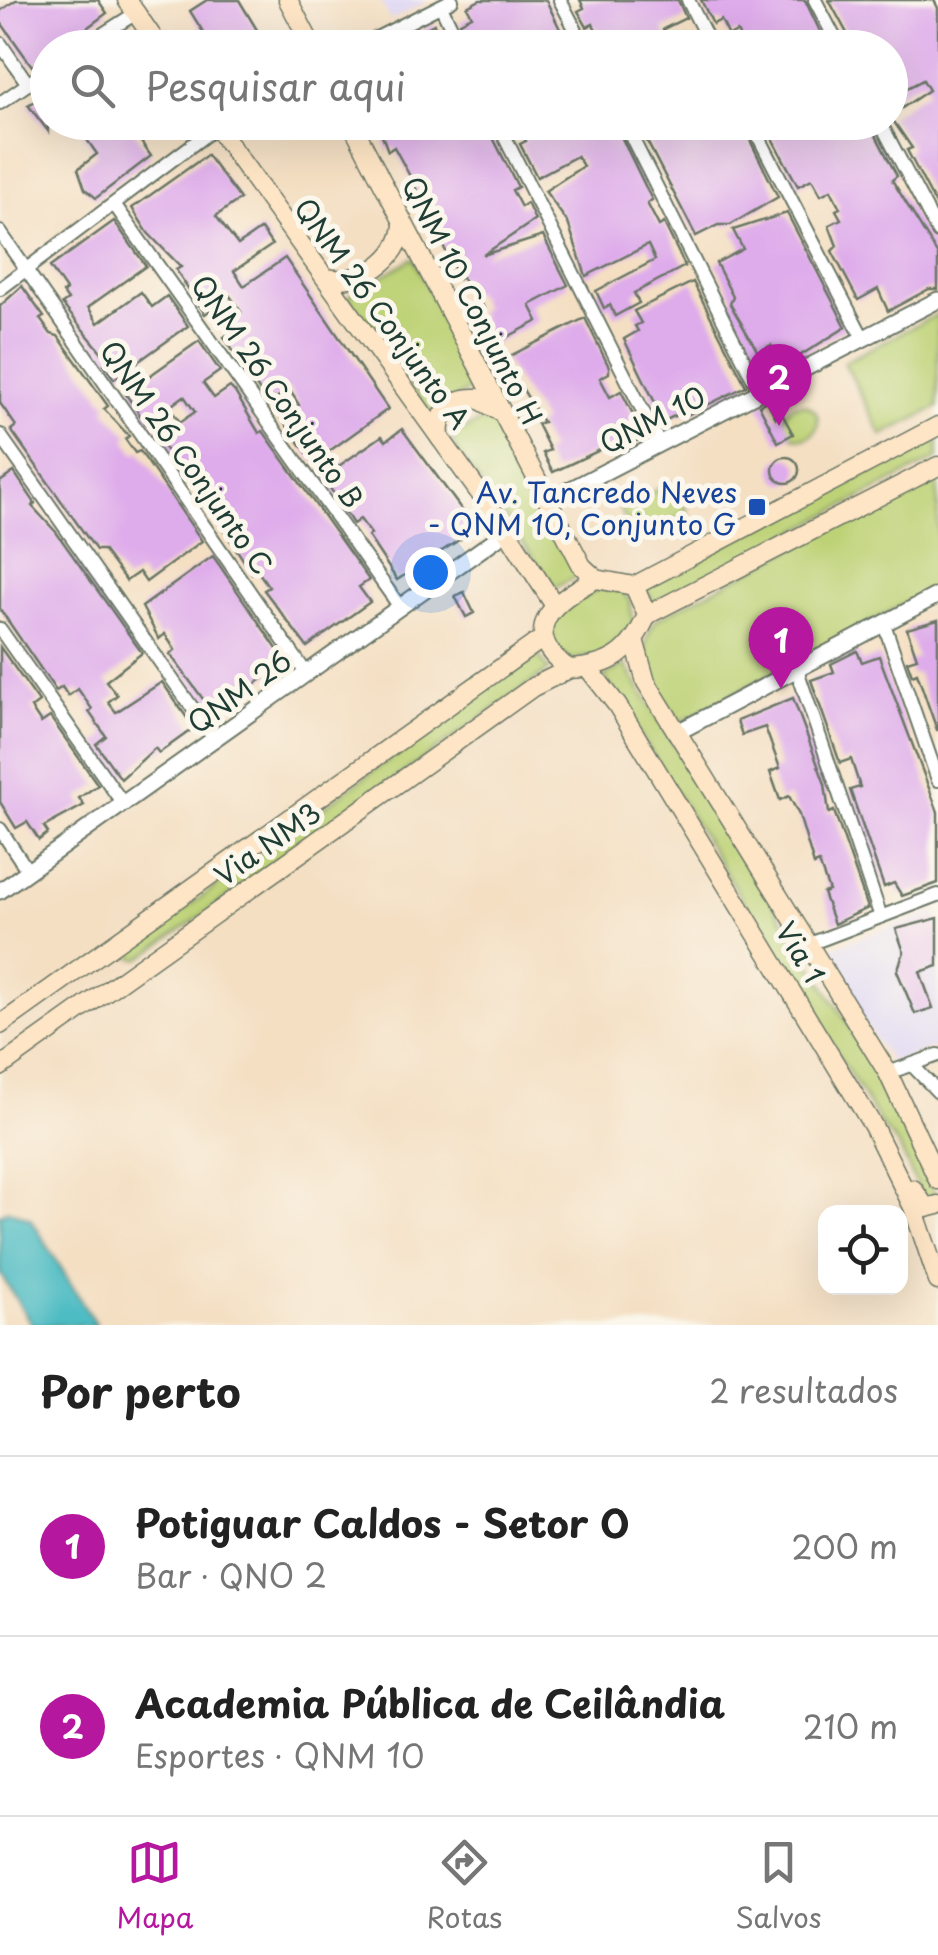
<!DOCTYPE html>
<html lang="pt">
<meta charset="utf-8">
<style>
body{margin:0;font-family:"Playpen Sans",sans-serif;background:#f2f2f2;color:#222}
.controls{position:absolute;right:30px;bottom:30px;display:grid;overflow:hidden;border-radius:20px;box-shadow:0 10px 40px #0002}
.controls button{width:90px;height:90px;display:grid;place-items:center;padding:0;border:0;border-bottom:2px solid #e0e0e0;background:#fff;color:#222;font:50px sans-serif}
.you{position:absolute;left:430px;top:572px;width:35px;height:35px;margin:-25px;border:8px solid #fff;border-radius:50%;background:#1a73e8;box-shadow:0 0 0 15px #1a73e833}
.badge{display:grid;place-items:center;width:65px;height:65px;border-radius:50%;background:#b5179e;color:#fff;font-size:32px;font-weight:700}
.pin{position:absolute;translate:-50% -82px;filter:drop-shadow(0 2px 5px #0008)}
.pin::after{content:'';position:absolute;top:52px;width:35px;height:30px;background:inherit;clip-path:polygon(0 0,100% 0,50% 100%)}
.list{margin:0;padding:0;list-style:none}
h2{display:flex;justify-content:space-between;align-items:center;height:130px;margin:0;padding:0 40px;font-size:42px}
h2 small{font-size:32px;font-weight:400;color:#767676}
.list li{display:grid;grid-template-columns:65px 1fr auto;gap:30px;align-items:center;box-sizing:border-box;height:180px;padding:0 40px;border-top:2px solid #e0e0e0}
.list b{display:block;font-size:38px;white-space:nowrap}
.list p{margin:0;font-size:32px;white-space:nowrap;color:#767676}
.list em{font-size:32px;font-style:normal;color:#767676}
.icon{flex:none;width:55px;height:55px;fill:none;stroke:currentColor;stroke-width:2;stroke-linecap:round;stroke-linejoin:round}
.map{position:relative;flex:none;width:938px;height:1325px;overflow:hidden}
.search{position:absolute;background:#fff;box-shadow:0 10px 40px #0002;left:30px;right:30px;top:30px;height:110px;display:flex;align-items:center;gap:25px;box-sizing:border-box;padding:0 35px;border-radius:55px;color:#767676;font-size:38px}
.sheet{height:490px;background:#fff}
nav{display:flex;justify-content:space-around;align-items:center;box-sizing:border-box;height:140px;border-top:2px solid #e0e0e0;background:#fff;font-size:28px;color:#767676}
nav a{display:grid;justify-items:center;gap:5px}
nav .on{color:#b5179e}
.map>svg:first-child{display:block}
.built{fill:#ddd5f6}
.green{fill:#bdd276;stroke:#6e8855;stroke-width:2.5}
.water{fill:#4dbcc3;stroke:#367c7c;stroke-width:2.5}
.building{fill:#deabeb;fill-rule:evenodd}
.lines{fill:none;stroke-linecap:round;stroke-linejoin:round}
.minor-casing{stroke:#6a7666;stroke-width:16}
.tertiary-casing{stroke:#6a7666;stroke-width:19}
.secondary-casing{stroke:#6a7666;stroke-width:21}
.minor{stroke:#fff;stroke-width:12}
.tertiary{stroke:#fff;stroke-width:15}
.secondary{stroke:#fee5c5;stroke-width:18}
.transit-dot{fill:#1a4fb4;stroke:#fbf7ec;stroke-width:4}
.labels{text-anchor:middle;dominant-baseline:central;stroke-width:10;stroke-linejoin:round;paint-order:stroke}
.street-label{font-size:28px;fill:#1f3d34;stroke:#fbf7ec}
.transit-label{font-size:28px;fill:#164399;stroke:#fbf7ec;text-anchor:end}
</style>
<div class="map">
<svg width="938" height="1325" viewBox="0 0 938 1325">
<rect width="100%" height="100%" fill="#fbf7ec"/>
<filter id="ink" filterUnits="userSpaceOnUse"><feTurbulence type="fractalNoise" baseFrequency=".01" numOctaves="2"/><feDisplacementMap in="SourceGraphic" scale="20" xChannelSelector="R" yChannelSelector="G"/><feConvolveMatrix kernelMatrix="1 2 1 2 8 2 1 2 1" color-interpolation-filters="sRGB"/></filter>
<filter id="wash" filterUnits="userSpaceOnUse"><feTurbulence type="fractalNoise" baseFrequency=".0048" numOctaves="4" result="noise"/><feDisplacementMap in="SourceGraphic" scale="40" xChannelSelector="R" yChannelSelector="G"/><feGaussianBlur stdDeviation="2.25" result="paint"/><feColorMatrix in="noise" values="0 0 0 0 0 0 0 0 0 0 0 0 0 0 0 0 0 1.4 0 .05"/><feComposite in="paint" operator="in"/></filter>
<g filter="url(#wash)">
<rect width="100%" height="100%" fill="#f4dfc3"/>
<g class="built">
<polygon points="380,0 429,0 391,20"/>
<polygon points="938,910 938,1046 891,1063 820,952"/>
</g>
<g class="green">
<polygon points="413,258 477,385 430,413 348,296"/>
<polygon points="938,314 938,407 882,435 844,362"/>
<circle cx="801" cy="421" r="17"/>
<polygon points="491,416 579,575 555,588 454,447 452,436"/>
<polygon points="938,436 938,458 654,604 644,586"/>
<path d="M938 473V586L680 722C658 690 628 657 657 619Z"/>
<polygon points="672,482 688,512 635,538 620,509"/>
<polygon points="600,588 621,591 630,600 633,624 602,655 571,660 555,651 551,626 557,613"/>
<polygon points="536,652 549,670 140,959 133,958 133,947"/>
<polygon points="625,665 877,1071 937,1198 923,1199 899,1146 882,1126 604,676"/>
</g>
<polygon class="water" points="9,1210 31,1219 96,1325 32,1325 0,1273 0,1214"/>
<g id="blocks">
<g class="building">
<polygon points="16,0 98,0 107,13 60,48 48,48 48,55 32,66 0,21 0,11"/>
<polygon points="207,0 239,0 268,48 213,48 190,11"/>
<polygon points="480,0 546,0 569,48 471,48 460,22 472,16 467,7"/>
<polygon points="580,0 678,0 686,18 663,29 672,48 605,48 593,24 587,27 578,11 584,8"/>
<polygon points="701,0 805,0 828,48 745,48 737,32 729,36 721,20 713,24"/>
<polygon points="829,0 934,0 938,8 938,209 907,150 912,148 890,116 929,90 923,80 890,97 890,48 855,48"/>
<polygon points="434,24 446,48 421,48 414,35"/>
<polygon points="48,94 48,131 28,105"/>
<polygon points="90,122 127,122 151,156 96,198 85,189 78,169 97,154 83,134 93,127"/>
<polygon points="377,122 485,122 518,187 512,190 521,207 527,203 535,220 483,255 543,236 568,285 530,305 538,321 492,345 478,311 484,308 475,292 471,294 462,277 459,279 412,180 394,147 388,151"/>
<polygon points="523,122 614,122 652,200 647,203 659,226 664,223 685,266 634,293 639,303 615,316 610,305 604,308 596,291 655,260 648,245 586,276 568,223 545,191 583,166 577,156 537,177 520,144 526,141 518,125"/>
<polygon points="637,122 741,122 778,197 730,225 718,225 696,236"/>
<polygon points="784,122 862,122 867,131 872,128 897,176 892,180 938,255 938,289 929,289 888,311 878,289 858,300 832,251 837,246 829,225 841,219 836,210 840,208 831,190 821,195 812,179 798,186 772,138 771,130"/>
<polygon points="207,155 240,199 216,216 227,231 238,245 261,229 272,245 234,271 244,286 285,258 388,409 314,462 281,418 299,405 289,389 268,404 224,337 237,328 230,319 241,312 230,296 205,314 176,270 181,267 148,233 132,208"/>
<polygon points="787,213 846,327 788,363 786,357 778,361 771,345 758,352 730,304 733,297 716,263 743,249 733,230"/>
<polygon points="114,221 146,266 88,307 98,323 141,292 152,307 167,296 188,326 114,379 104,364 108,360 62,304 68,300 63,293 66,290 50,267"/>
<polygon points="693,282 746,386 687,415 685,411 664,421 624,339 638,331 635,326 641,323 634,311"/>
<polygon points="22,286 44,317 40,319 51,334 58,336 108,406 104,409 129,436 125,439 135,453 140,451 202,541 146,582 139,572 126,581 103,550 96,550 11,430 16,426 0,403 0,306"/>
<polygon points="585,318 609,367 609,373 600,378 610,397 621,391 645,437 614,452 602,449 553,472 543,453 550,450 537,424 543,422 504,359"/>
<path d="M199 341 220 371 203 383 214 398 230 387 235 392 259 433 263 431 369 580 359 587 370 602 307 647 264 590 269 587 257 570 252 573 185 471 156 439 162 435 151 420 146 424 125 393ZM184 396 195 412 180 422 169 407Z"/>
<polygon points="767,401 776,418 782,414 793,434 778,442 759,405"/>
<polygon points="402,429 476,529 397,580 368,536 371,534 360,519 353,524 323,477 382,436 386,441"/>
<circle cx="786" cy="470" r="13"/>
<polygon points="14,472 35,503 32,506 56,532 142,653 106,681 117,695 108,702 116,712 162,682 194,728 159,753 155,748 121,779 96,744 106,736 89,712 92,709 78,689 68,696 62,687 56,691 0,609 0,482"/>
<polygon points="213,556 286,662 214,714 170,654 175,650 165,634 159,639 142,607"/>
<polygon points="464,592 474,613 466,617 455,596"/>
<polygon points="938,620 938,730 937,730 917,673 912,675 907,661 917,658 907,629"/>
<polygon points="0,647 39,702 31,708 41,723 50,717 98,785 79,798 84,805 44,827 48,833 39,840 27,822 16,828 0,802"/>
<polygon points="857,651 862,662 879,656 938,812 938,883 902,896 894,883 884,887 850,790 860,787 851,759 840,763 811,680 834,672 831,664"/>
<polygon points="793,698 825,784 829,813 834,811 868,908 834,924 823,893 829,891 819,863 814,865 799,815 789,796 780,800 770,772 780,768 765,727 742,735 737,721"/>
<polygon points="938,918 938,966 920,972 933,1008 915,1014 897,971 904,952 896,929"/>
</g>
</g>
</g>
<g filter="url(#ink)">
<use href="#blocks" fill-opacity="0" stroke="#6a7666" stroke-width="2.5"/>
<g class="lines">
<defs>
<g id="minor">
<polyline points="560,0 585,48"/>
<polyline points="688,0 712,48"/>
<polyline points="815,0 840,48"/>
<polyline points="441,6 461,48"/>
<polyline points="0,43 28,84"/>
<polyline points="81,48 136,13"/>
<polyline points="357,48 452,0"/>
<polyline points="0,103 48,70"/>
<polyline points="497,122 659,443"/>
<polyline points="624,122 760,392"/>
<polyline points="751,122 863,338"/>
<polyline points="880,122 938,232"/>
<polyline points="114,204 400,607"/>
<polyline points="0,232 306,673"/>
<polyline points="0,289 216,127"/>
<polyline points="0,435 215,740"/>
<polyline points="884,624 938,780"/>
<polyline points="0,629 124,805"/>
<polyline points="797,670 880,914"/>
<polyline points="0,829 28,871"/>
<polyline points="807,945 938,895"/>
<polyline points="912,1065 938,1092"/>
<polyline points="888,1073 938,1055"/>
</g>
<g id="tertiary">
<polyline points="548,501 938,300"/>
<polyline points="676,733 938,595"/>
<polyline points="0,891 507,531"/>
</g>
<g id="secondary">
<polyline points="127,0 160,48"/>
<polyline points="288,0 313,48"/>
<polyline points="213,122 507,531 553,603"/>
<polyline points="351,122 582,566 596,579"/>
<path d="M327 278C361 285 400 260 403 225"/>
<path d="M440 438C437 413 452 397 477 398L497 410"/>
<path d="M596 579 634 586 647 615C631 653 611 667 569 669 516 631 554 600 596 579Z"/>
<polyline points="634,586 938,426"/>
<polyline points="647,615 938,466"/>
<polyline points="635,643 646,682 888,1073 938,1180"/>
<polyline points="588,668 617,705 873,1126 913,1207 938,1281"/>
<polyline points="0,1025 543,638"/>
<polyline points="0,1067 533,687 569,669"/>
<polyline points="913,1189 926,1208 938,1205"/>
</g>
</defs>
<use href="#minor" class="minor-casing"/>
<use href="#tertiary" class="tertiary-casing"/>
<use href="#secondary" class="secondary-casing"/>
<use href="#minor" class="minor"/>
<use href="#tertiary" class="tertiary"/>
<use href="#secondary" class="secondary"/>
</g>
</g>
<rect class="transit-dot" x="747" y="497" width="20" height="20" rx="5"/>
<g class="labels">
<g class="street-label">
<text transform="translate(473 300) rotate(63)">QNM 10 Conjunto H</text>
<text transform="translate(383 313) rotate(54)">QNM 26 Conjunto A</text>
<text transform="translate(278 391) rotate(55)">QNM 26 Conjunto B</text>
<text transform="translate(652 419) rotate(-27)">QNM 10</text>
<text transform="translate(187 457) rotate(55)">QNM 26 Conjunto C</text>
<text transform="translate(239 691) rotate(-36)">QNM 26</text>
<text transform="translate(267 843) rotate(-35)">Via NM3</text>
<text transform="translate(801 952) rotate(59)">Via 1</text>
</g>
<g class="transit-label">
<text x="737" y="491">Av. Tancredo Neves<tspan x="737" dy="32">- QNM 10, Conjunto G</tspan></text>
</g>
</g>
</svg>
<div class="controls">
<button><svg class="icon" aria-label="locate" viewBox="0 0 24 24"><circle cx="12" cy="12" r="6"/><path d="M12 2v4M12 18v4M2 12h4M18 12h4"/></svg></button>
</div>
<div class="you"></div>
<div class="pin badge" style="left:781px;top:689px">1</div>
<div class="pin badge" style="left:779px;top:426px">2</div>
<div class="search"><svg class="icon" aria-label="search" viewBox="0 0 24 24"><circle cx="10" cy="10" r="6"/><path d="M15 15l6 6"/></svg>Pesquisar aqui</div>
</div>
<section class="sheet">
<h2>Por perto<small>2 resultados</small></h2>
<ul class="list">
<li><span class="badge">1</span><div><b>Potiguar Caldos - Setor O</b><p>Bar · QNO 2</p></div><em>200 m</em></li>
<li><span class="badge">2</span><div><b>Academia Pública de Ceilândia</b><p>Esportes · QNM 10</p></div><em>210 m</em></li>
</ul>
</section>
<nav>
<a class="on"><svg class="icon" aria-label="map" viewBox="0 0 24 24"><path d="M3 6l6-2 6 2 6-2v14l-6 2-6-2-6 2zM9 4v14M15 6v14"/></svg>Mapa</a>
<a><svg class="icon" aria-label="directions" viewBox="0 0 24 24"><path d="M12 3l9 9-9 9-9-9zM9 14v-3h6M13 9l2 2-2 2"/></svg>Rotas</a>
<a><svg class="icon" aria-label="saved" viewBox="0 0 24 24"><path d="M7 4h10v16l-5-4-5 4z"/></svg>Salvos</a>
</nav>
